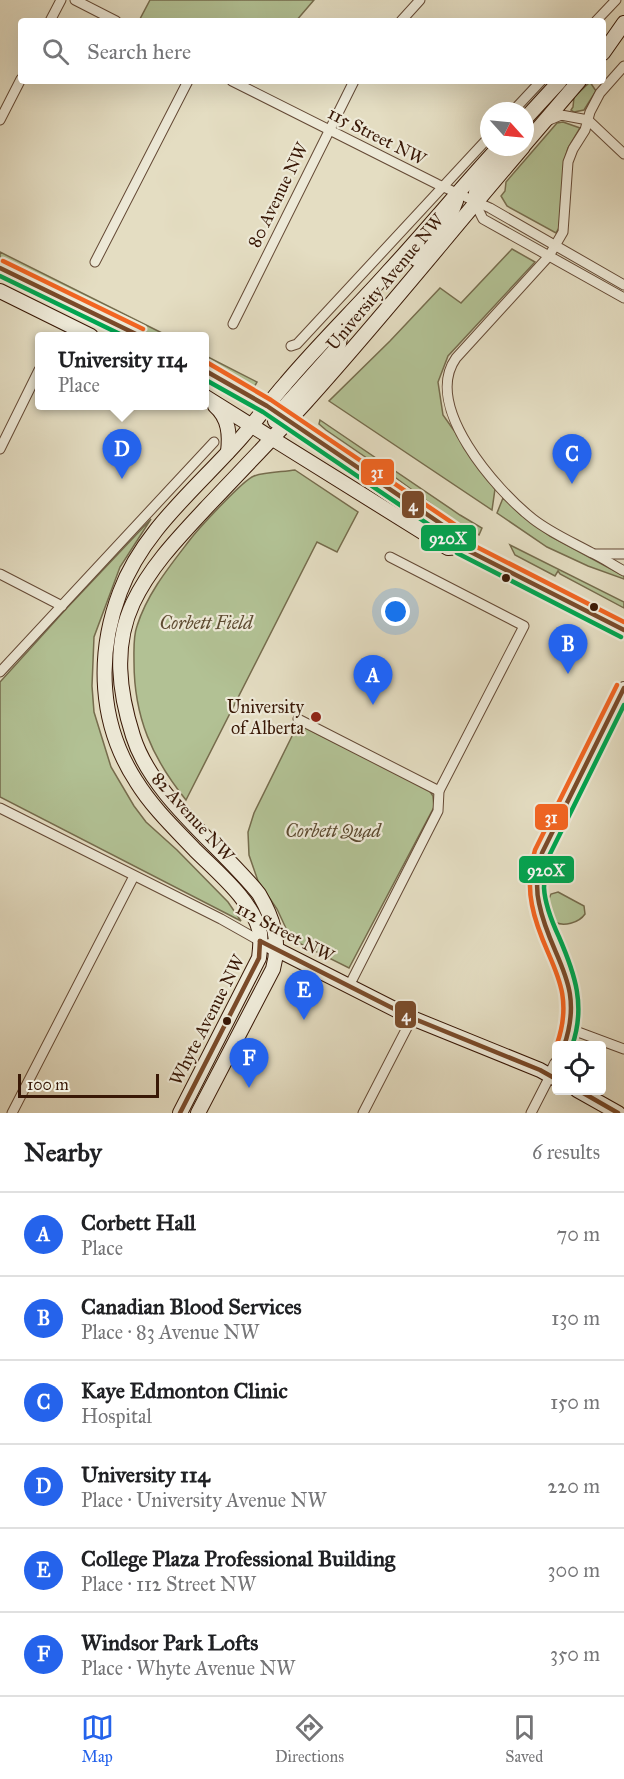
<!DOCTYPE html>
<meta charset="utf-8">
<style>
body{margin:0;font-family:"IM FELL Great Primer",serif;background:#f6f6f6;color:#202124}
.controls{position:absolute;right:18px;bottom:18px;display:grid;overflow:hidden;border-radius:6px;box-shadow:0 6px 24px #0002}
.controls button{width:54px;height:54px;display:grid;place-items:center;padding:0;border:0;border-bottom:2px solid #e0e0e0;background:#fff;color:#202124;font:30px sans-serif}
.compass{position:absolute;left:480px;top:102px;width:54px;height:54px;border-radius:50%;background:#fff;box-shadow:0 6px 24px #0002;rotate:117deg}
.scale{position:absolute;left:18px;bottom:15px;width:141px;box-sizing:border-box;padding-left:6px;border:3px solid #391806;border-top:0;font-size:16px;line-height:21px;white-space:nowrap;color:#391806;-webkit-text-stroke:4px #ede9d7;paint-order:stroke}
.you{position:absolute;left:396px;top:612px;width:21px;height:21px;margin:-15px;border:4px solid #fff;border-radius:50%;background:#1a73e8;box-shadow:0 0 0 9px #1a73e833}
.badge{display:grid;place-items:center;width:39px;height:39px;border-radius:50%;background:#2563eb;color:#fff;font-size:20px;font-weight:700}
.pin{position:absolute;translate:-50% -50px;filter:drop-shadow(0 2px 3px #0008)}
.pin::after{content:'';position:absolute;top:32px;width:21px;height:18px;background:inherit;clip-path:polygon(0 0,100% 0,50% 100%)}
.popup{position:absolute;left:35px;top:332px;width:174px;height:78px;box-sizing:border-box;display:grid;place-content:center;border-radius:6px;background:#fff;filter:drop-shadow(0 2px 4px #0005);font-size:20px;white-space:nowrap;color:#757577}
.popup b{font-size:22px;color:#202124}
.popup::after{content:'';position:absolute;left:50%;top:100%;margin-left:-12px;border:12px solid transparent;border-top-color:#fff}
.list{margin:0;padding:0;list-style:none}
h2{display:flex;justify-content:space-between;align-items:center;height:78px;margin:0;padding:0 24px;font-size:26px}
h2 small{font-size:20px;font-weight:400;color:#757577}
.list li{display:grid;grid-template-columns:39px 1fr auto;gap:18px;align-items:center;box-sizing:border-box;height:84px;padding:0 24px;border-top:2px solid #e0e0e0}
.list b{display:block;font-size:22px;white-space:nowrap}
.list p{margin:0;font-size:20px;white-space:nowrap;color:#757577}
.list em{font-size:20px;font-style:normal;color:#757577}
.icon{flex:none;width:33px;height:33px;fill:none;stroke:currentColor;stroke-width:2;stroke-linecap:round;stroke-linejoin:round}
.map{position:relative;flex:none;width:624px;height:1113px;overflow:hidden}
.search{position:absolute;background:#fff;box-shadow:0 6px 24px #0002;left:18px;right:18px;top:18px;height:66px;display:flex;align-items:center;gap:15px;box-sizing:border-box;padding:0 21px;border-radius:6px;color:#757577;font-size:22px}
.sheet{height:582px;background:#fff}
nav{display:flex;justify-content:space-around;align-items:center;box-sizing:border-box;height:84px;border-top:2px solid #e0e0e0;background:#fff;font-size:16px;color:#757577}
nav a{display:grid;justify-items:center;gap:3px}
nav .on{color:#2563eb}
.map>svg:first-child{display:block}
.green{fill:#b2c194;stroke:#766c4d;stroke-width:1.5}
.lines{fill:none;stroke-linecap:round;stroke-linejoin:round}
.minor-casing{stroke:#644935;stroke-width:11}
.tertiary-casing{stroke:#644935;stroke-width:14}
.secondary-casing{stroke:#391806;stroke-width:16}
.minor{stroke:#ede9d7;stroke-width:9}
.tertiary{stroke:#ede9d7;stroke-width:12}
.secondary{stroke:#ede9d7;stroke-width:14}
.bus-1-casing{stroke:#ede9d7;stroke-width:9}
.bus-2-casing{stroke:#ede9d7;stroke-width:9}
.bus-3-casing{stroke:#ede9d7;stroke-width:9}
.bus-1{stroke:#7a4b2a;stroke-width:4.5}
.bus-2{stroke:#00a651;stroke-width:4.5}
.bus-3{stroke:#f26522;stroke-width:4.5}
.bus-dot{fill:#391806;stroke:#ede9d7;stroke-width:2}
.poi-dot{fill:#8f2418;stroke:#ede9d7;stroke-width:2}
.labels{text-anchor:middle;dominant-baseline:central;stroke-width:4.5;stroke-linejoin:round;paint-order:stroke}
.street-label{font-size:18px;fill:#391806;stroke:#ede9d7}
.park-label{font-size:18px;font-style:italic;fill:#5d4b31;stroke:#ede9d7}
.poi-label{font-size:18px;fill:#391806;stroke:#ede9d7;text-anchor:end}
.line-badge{stroke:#ede9d7;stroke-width:2}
.badge-label{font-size:16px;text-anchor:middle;font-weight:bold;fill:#fff}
</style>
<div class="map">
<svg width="624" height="1113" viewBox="0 0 624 1113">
<rect width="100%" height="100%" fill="#e4ddc2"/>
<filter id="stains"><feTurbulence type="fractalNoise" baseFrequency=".00333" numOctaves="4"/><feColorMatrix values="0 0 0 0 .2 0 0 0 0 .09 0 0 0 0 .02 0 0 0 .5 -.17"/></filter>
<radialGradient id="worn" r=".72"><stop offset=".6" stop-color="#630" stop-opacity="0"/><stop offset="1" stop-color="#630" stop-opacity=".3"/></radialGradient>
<g class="green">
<polygon points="150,0 314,0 296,21 144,21 140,19"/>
<polygon points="590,82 596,91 584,110 574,112 571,110 573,107 574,97"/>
<polygon points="563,122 580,128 568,148 565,159 559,228 556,233 507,206 501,196 505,191 506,182 557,123"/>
<polygon points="512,249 535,262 448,356 438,382 443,415 495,489 492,510 329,401 390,341 440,288 461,303"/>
<polygon points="0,252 168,336 153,336 24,273 0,257"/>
<polygon points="204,355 257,382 253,389 246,387 205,363"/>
<polygon points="320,420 460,515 482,528 479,535 449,517 396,478 326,430 319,424"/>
<path d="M295 470 358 512 337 552 317 542 186 800C152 758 134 717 134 662 134 651 133 637 137 626 147 594 169 567 189 541 198 529 243 480 254 476 266 472 282 472 295 470Z"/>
<polygon points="503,498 520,514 550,536 624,576 624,579 588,566 547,547 497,513"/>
<polygon points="151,519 120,567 94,637 92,686 94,712 111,767 134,806 146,822 177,850 228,902 241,921 0,797 0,682 66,609"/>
<polygon points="510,545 624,602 624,608 560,574 558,571 555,576 515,555"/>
<polygon points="298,724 429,790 433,796 434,807 349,968 291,939 277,909 258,881 249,855 248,832 254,813"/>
<path d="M558 892 584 906 585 914C579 923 563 927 555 922L548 901 551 894Z"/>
</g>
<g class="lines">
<defs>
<g id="minor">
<polyline points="75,0 116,21"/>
<polyline points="50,21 61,0"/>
<polyline points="401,21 420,0"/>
<polyline points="596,21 616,0"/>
<path d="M624 66 600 93 590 112 585 130 573 149 568 162 563 232 549 256 456 358C422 406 496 490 533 519 551 533 572 542 592 553 603 558 613 565 624 571"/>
<polyline points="232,81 437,184 490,208 624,285"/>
<polyline points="513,111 541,81"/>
<polyline points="0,120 21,79"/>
<polyline points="588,120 624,154"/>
<polyline points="547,121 561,115 588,120"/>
<polyline points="475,203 483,219 624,298"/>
<polyline points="95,262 188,81"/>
<polyline points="233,324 354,81"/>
<polyline points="291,346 297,344 489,137"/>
<polyline points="0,449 39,370"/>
<polyline points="596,554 624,554"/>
<polyline points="0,574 62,606"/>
<polyline points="0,672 214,442"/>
<polyline points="298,719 439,791"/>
<polyline points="0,808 221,919 260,941"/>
<polyline points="349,986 438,811 439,791 524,626 390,557"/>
<polyline points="570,1029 624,1049"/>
<polyline points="12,1113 134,876"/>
<polyline points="363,1113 412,1018"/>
<polyline points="531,1113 550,1076"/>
</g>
<g id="tertiary">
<path d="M564 1046C572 1025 575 1002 568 981 554 934 525 906 542 853L624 688"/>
<polyline points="550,1076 556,1064"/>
</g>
<g id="secondary">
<polyline points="603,53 624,23"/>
<polyline points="525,119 560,81"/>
<polyline points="525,144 579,81"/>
<polyline points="475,199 477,186 510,147"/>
<polyline points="416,259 452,211 456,201"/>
<polyline points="0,268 140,336"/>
<polyline points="0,291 91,336"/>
<polyline points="204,370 267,406 437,521 456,534 461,547"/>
<polyline points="204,396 448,548 461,547 624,630"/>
<path d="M215 406C229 418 230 435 228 452"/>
<polyline points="275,421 278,414 336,349 339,344 342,323"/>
<polyline points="270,946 412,1018 540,1070 556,1079"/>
<polyline points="577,1090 618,1113"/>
<path d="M180 1113 259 958C260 950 261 941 260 933 254 902 216 871 195 850 174 828 152 807 136 781 99 724 96 655 120 592 143 530 198 487 241 438 256 421 270 401 286 383 318 345 355 309 388 272 426 231 461 188 499 147"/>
<path d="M198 1113 273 969C281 941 273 918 259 894 220 845 152 797 133 736 119 692 113 646 133 603 150 567 178 538 205 509 238 474 272 439 305 403 380 320 450 232 523 147"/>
</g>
</defs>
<use href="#minor" class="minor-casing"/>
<use href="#tertiary" class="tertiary-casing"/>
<use href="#secondary" class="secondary-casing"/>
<use href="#minor" class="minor"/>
<use href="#tertiary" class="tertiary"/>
<use href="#secondary" class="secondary"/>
<defs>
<g id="bus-1">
<polyline points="0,268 140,336"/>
<polyline points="204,370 267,406 456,534 461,547 624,630"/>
<polyline points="260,941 412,1018 540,1070 556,1079"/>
<path d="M564 1046C586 982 550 959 539 903 535 886 538 870 542 853L624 688"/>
<polyline points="578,1090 618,1113"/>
<polyline points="180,1113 259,958 260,941"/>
</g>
<g id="bus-2">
<polyline points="0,276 124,336"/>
<polyline points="204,379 263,412 450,539 457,553 621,637"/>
<path d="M572 1046C586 1006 575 974 559 937 552 922 545 905 544 888 544 877 547 866 549 856L624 705"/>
</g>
<g id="bus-3">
<polyline points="3,261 143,329"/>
<polyline points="208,363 271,400 460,528 467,542 624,622"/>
<path d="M557 1044C578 983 542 959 532 905 528 886 530 868 535 850L617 685"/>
</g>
</defs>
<use href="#bus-1" class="bus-1-casing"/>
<use href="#bus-2" class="bus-2-casing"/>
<use href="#bus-3" class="bus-3-casing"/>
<use href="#bus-1" class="bus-1"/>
<use href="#bus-2" class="bus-2"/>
<use href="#bus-3" class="bus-3"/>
</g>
<g class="bus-dot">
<circle cx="506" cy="578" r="5"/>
<circle cx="594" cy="607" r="5"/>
<circle cx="227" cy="1021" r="5"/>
</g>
<circle class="poi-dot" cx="316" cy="717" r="6"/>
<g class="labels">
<g class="street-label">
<text transform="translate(377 136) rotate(27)">115 Street NW</text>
<text transform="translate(278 195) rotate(-64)">80 Avenue NW</text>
<text transform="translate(385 282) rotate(-50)">University Avenue NW</text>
<text transform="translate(193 817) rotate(48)">82 Avenue NW</text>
<text transform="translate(285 932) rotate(28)">112 Street NW</text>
<text transform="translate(207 1020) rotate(-63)">Whyte Avenue NW</text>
</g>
<g class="park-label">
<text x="206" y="623">Corbett Field</text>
<text x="333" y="831">Corbett Quad</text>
</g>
<g class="poi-label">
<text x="304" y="707">University<tspan x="304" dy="21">of Alberta</tspan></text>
</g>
</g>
<g class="line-badge">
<rect x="360" y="458" width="35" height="28" rx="6" fill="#f26522"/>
<rect x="401" y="490" width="24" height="29" rx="6" fill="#7a4b2a"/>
<rect x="420" y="524" width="57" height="28" rx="6" fill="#00a651"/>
<rect x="534" y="803" width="35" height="28" rx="6" fill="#f26522"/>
<rect x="518" y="855" width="57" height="29" rx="6" fill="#00a651"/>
<rect x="394" y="1000" width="23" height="29" rx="6" fill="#7a4b2a"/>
</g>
<g class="badge-label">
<text x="377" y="478">31</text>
<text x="413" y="511">4</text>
<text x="448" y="544">920X</text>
<text x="551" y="823">31</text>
<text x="546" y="876">920X</text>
<text x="406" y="1021">4</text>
</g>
<rect width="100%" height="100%" filter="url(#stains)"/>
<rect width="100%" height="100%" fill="url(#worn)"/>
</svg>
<div class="controls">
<button><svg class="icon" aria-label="locate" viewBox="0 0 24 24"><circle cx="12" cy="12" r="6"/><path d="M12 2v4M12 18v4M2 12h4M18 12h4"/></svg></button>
</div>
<svg class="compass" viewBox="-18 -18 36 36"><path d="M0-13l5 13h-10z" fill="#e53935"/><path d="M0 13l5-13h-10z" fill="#757577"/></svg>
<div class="scale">100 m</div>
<div class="you"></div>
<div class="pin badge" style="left:373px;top:705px">A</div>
<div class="pin badge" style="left:568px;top:674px">B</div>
<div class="pin badge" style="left:572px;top:484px">C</div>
<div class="pin badge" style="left:122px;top:479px">D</div>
<div class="popup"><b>University 114</b>Place</div>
<div class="pin badge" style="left:304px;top:1020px">E</div>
<div class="pin badge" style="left:249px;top:1088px">F</div>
<div class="search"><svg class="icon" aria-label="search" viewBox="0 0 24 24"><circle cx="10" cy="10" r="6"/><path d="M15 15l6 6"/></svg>Search here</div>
</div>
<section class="sheet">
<h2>Nearby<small>6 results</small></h2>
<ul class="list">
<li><span class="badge">A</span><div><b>Corbett Hall</b><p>Place</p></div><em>70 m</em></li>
<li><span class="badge">B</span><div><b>Canadian Blood Services</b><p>Place · 83 Avenue NW</p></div><em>130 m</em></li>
<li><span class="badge">C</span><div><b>Kaye Edmonton Clinic</b><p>Hospital</p></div><em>150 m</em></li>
<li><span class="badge">D</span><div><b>University 114</b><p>Place · University Avenue NW</p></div><em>220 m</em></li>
<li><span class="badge">E</span><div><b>College Plaza Professional Building</b><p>Place · 112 Street NW</p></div><em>300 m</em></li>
<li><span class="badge">F</span><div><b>Windsor Park Lofts</b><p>Place · Whyte Avenue NW</p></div><em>350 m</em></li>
</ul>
</section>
<nav>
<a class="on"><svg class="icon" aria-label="map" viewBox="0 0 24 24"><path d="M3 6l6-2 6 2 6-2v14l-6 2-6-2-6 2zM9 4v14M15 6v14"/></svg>Map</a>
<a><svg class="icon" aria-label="directions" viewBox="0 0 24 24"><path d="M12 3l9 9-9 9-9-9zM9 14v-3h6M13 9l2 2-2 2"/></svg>Directions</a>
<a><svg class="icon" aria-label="saved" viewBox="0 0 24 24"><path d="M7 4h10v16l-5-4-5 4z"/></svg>Saved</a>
</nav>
